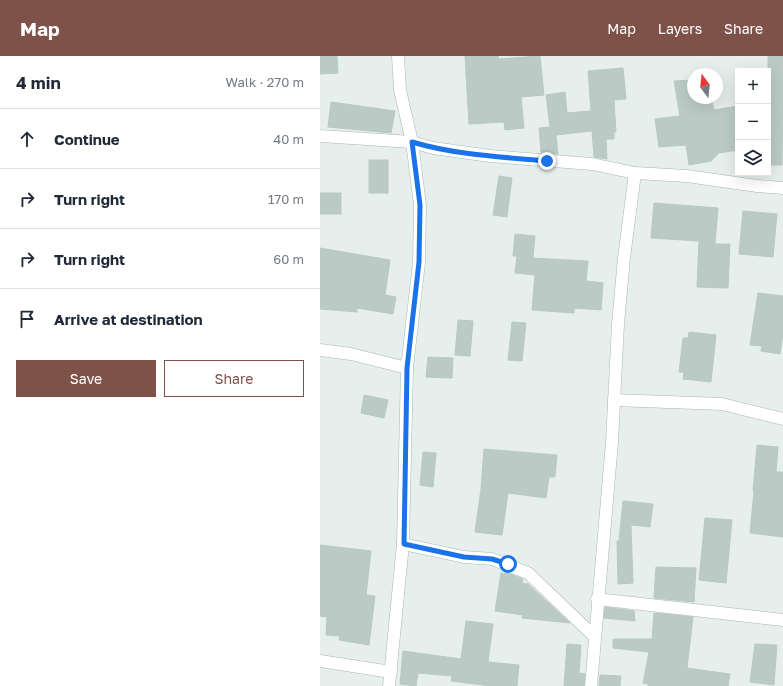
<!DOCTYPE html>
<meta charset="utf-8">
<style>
body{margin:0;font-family:"Golos Text",sans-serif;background:#f6f6f7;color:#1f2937}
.controls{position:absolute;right:12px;top:12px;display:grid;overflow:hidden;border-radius:0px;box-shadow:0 4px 16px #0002}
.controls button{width:36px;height:36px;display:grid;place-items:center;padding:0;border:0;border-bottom:1px solid #e0e1e3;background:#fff;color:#1f2937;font:20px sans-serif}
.compass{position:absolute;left:367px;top:12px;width:36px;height:36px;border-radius:50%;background:#fff;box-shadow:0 4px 16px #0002;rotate:345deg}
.stop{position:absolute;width:12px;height:12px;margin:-9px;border:3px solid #1a73e8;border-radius:50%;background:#fff}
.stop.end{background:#1a73e8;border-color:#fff;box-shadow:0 1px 4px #0008}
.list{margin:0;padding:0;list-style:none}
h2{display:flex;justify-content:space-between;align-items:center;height:52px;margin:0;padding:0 16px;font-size:17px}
h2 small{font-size:13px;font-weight:400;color:#747a83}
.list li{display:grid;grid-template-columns:26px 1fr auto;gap:12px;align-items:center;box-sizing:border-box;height:60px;padding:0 16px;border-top:1px solid #e0e1e3}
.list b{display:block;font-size:15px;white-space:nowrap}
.list em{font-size:13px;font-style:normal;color:#747a83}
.actions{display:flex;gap:8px;padding:12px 16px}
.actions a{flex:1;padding:9px 0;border:1px solid #7f5249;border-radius:0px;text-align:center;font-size:14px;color:#7f5249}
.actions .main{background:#7f5249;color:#fff}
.icon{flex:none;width:22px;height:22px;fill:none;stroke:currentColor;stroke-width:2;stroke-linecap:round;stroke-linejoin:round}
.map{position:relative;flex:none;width:463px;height:630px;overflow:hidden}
header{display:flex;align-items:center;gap:24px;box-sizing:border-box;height:56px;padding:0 20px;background:#7f5249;color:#fff}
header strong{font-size:19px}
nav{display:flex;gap:22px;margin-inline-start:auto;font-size:14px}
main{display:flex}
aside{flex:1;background:#fff}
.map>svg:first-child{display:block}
.building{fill:#bbcac4;stroke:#b8c9c2}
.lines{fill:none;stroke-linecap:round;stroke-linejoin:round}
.street-casing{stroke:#a8b8b2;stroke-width:13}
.street{stroke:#fff;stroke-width:12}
.route{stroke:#1a73e8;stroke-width:5}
</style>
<header>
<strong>Map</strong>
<nav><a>Map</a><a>Layers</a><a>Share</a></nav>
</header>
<main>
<aside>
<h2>4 min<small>Walk · 270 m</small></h2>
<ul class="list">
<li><svg class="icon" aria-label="ahead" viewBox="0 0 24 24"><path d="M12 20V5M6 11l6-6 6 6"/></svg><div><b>Continue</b></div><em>40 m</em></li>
<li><svg class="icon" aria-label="right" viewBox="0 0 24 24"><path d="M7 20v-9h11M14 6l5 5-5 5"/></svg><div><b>Turn right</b></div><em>170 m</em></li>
<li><svg class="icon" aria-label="right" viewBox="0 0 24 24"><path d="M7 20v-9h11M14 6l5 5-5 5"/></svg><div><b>Turn right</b></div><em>60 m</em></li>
<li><svg class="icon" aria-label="arrive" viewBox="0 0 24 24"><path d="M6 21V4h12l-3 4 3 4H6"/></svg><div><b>Arrive at destination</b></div></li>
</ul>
<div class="actions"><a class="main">Save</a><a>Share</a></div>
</aside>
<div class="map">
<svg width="463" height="630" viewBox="0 0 463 630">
<rect width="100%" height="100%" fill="#e6efeb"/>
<g class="building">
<polygon points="0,0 17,0 18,17 0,18"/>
<polygon points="145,0 178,0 179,3 220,0 224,39 201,41 204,72 185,74 184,66 149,68"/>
<polygon points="448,0 463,0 462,109 449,109 448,99"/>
<polygon points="303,12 306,43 294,44 296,76 294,76 294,83 286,83 287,103 274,101 272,75 236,79 238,98 221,96 219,72 230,71 226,39 245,36 247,57 271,55 268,15"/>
<polygon points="373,24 373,42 391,42 394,54 418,50 418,94 399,97 391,105 369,109 366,89 339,91 335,63 360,60 354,25"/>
<polygon points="11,46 75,55 71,77 8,71"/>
<rect x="49" y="104" width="19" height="33"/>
<polygon points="179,120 192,122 187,161 173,159"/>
<rect x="0" y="137" width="21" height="21"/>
<polygon points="334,147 398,152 395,188 410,188 408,232 377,231 379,185 331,182"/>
<polygon points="423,155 457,158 453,201 419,198"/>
<polygon points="195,178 215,180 213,202 268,205 266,225 283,227 281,254 254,252 254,257 212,254 215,219 195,217 197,200 193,200"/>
<polygon points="0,192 70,204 65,239 76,241 73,258 37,252 37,256 0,253"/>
<polygon points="438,237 463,240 463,277 460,298 441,295 442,290 430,289"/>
<polygon points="138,264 153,265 150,300 135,299"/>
<polygon points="192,266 206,267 202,305 188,304"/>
<polygon points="369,276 396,279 391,326 363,323 364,316 359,316 363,282 368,282"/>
<polygon points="108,301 133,302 132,322 106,321"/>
<polygon points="44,339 68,344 64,362 41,357"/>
<polygon points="437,389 458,391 456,416 463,416 463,481 430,477 434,435 433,435"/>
<polygon points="164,393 237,399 235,421 229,421 226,442 188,437 182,479 155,476 161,433"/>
<polygon points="103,396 116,397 113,431 100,429"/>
<polygon points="303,445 333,448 330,471 311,469 313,527 298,528 297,485 299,485"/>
<polygon points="385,462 412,464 406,527 379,524"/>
<polygon points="0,489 51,495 46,539 55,540 49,589 19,584 20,580 6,579 7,561 0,560"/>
<polygon points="336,511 376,512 374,546 334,542"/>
<polygon points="181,517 190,518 203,523 202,527 208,528 250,567 202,562 203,559 175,555"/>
<polygon points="285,551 314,555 315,565 284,562"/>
<polygon points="334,557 373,561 367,612 410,618 408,630 328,630 328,628 323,627 329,596 293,592 293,583 332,583"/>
<polygon points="146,565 173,568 168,606 199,609 197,630 171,630 131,625 132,620 98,617 96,630 80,628 83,595 141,603"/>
<polygon points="247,588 261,589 259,617 265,618 264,630 244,630"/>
<polygon points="435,588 457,589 454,629 430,626"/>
<polygon points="280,619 301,620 300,630 279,630"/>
</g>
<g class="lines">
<defs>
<g id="street">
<polyline points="0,80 92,86 113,92 170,100 272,108 315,117 367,120 437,130 463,132"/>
<polyline points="0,294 31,298 87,312"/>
<polyline points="294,344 402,348 463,363"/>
<polyline points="83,488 144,501 172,503 208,517 275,581"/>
<polyline points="277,543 463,564"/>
<polyline points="0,605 71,616"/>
<polyline points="69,630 83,488 87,312 99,206 100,149 92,86 80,34 78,0"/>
<polyline points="271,630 292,386 298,268 304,202 315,117"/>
</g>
</defs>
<use href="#street" class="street-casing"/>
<use href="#street" class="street"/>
</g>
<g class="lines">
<path class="route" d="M188 508 172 503 144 501 84 488 87 312 99 206 100 149 92 86C136 99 182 101 227 105"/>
</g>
</svg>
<div class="controls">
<button>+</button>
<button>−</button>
<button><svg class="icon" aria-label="layers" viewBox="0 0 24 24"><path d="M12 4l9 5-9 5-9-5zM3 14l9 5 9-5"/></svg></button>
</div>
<svg class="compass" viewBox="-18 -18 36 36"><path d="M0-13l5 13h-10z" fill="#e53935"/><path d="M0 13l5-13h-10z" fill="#747a83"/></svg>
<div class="stop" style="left:188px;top:508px"></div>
<div class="stop end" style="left:227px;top:105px"></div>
</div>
</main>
